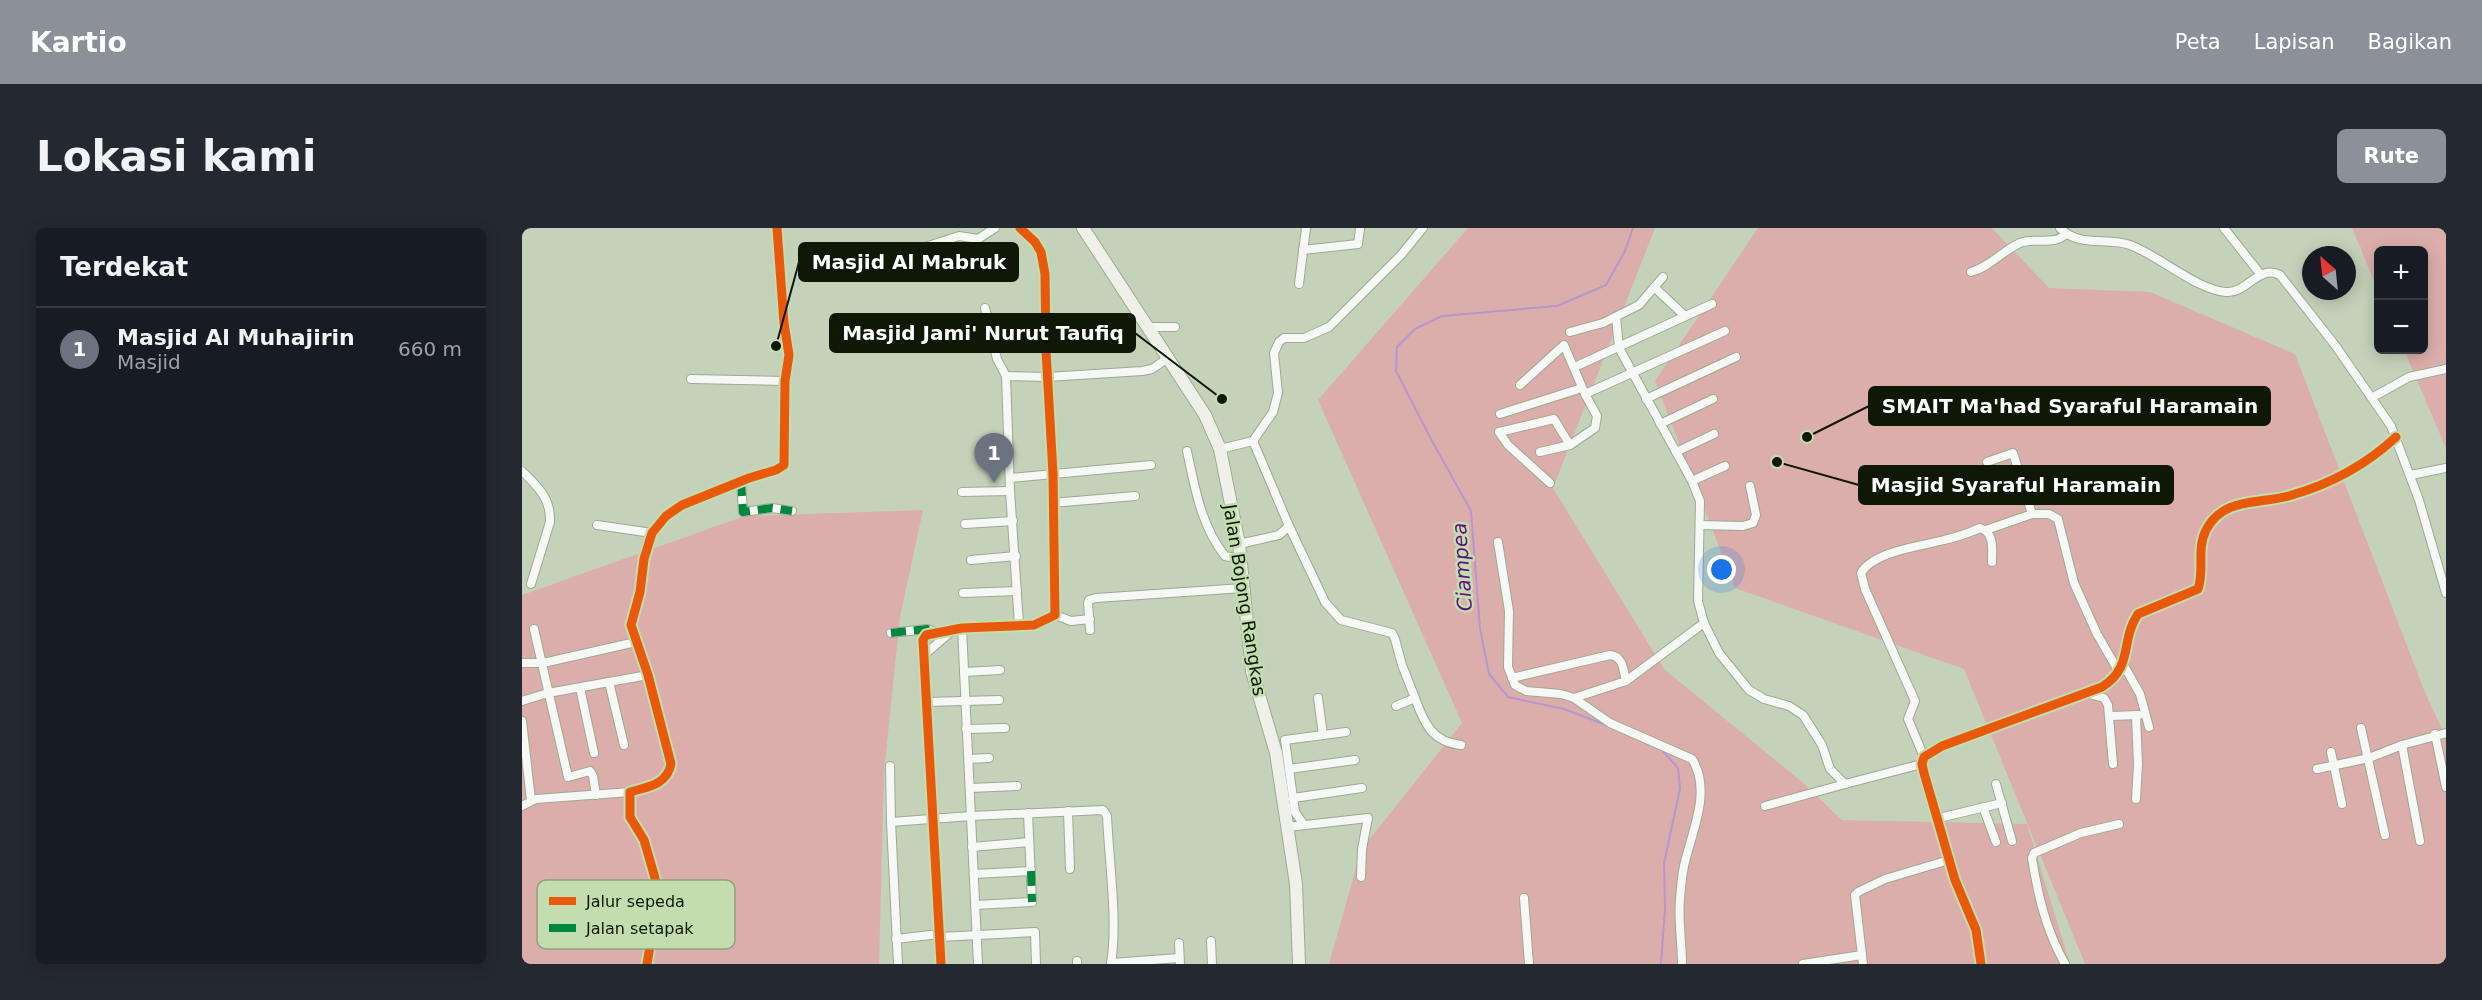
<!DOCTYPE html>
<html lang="id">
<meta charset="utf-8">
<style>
body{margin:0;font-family:"DejaVu Sans",sans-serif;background:#242831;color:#f1f3f6}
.controls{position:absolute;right:18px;top:18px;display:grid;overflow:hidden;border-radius:9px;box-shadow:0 3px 15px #0003}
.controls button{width:54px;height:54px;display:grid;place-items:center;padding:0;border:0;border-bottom:2px solid #363941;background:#171b24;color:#f1f3f6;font:30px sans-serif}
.compass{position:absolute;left:1780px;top:18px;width:54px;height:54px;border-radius:50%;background:#171b24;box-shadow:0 3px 15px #0003;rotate:333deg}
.you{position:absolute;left:1200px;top:342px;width:21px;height:21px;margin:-15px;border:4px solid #fff;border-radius:50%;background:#1a73e8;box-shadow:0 0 0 9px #1a73e833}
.badge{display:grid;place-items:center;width:39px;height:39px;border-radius:50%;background:#8c9099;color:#fff;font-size:20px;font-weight:700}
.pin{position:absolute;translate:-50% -50px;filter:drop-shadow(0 2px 3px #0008)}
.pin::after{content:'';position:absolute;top:32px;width:21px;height:18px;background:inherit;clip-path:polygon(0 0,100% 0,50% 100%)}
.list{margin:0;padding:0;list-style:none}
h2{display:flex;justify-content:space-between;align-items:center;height:78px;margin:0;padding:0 24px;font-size:26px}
h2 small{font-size:20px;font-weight:400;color:#9ea1a6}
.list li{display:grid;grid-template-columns:39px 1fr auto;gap:18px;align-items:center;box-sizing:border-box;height:84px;padding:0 24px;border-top:2px solid #363941}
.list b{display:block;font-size:22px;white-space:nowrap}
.list p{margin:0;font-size:20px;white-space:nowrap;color:#9ea1a6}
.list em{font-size:20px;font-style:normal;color:#9ea1a6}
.map{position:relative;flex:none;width:1924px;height:736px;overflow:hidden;border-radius:9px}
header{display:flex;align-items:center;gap:36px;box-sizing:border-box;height:84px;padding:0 30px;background:#8c9099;color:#fff}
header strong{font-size:28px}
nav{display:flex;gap:33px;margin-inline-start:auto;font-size:21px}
.intro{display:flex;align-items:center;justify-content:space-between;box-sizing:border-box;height:144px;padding:0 36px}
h1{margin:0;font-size:42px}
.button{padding:15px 27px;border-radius:9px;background:#8c9099;color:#fff;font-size:21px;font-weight:700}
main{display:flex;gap:36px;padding:0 36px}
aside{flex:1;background:#171b24;border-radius:9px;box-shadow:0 3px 15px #0003}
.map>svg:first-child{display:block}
.green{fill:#dcaeab}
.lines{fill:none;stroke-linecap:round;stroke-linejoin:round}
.stream{stroke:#b795ce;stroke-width:2}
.minor-casing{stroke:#9ea895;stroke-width:10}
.secondary-casing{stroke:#9ea895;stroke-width:14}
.minor{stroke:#f6f8f5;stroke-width:8}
.secondary{stroke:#eff0ea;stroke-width:12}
.quiet{stroke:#00873e;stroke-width:8;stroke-dasharray:15 8;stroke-linecap:butt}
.cycleway-casing{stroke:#c3ddaf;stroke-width:13}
.cycleway{stroke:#e8590c;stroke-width:9}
.labels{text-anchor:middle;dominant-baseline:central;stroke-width:5;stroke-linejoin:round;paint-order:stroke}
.street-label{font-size:18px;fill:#0f1707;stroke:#c3ddaf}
.water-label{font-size:20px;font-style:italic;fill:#5d1081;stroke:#c3ddaf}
.key{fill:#c3ddaf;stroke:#8da27d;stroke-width:1.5}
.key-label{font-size:16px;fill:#0f1707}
.leader{fill:none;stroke:#0f1707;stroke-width:2}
.callout-dot{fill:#0f1707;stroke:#c3ddaf;stroke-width:2}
.callout{fill:#0f1707;stroke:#0f1707;stroke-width:2}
.callout-label{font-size:20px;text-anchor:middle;font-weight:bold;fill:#fff}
</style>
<header>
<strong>Kartio</strong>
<nav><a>Peta</a><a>Lapisan</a><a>Bagikan</a></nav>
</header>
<div class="intro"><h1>Lokasi kami</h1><a class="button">Rute</a></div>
<main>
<aside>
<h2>Terdekat<small></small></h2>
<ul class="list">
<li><span class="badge" style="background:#6b7280">1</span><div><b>Masjid Al Muhajirin</b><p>Masjid</p></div><em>660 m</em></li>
</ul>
</aside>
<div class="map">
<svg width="1924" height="736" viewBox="0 0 1924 736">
<rect width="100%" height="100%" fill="#c4d2ba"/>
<g class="green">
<polygon points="946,0 1133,0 1031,260 1142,441 1280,554 1320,592 1505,596 1548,736 807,736 839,622 940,495 796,172"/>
<polygon points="1236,0 1470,0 1527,60 1628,64 1773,126 1902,462 1924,510 1924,736 1563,736 1442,441 1213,360 1133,153"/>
<polygon points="1830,0 1924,0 1924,220 1882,122 1902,122 1902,22 1856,22 1856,62"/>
<polygon points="401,282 378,389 362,544 357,736 0,736 0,367 223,288"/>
</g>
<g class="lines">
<g class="stream">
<polyline points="1084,497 1042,481 986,469 967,446 958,401 949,283 910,213 874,143 875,119 893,101 920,88 1035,78 1084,57 1103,23 1111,0"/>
<polyline points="1139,736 1143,680 1142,635 1158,561 1156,540 1140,522"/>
</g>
<defs>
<g id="minor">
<path d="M1538 0C1557 20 1585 9 1608 17 1636 27 1675 62 1704 64 1724 66 1737 36 1758 47L1813 117 1869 198 1897 272 1924 365"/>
<polyline points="1702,0 1739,47"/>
<polyline points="403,19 437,8 456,11 473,0"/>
<polyline points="781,22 836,16 838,0"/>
<path d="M1449 44C1468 39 1480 23 1498 15 1513 9 1532 18 1544 6"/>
<polyline points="777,56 784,0"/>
<polyline points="1132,59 1163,88"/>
<polyline points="463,80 475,131 484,148"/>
<polyline points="1094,89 1097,120 1170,253 1178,273 1176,373 1182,395 1197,425 1227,462 1242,471 1267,478 1281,487 1300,517 1308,541 1323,556 1400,536"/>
<polyline points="625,99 653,99"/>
<polyline points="1048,104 1081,95 1117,77 1141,49"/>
<polyline points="1057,137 1190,76"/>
<polyline points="169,151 263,153"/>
<polyline points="998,157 1042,117 1063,166 1075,188 1073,200 1048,217 1032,191 977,204 986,217 1028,255"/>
<polyline points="1063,166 1203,103"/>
<polyline points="1851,169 1887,149 1924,141"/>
<polyline points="1124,171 1214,129"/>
<polyline points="978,186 1060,160"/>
<polyline points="1138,196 1191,171"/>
<polyline points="731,213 767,298 803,374 819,392 866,404 870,405 873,411 880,437 893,470 874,478"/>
<polyline points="698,221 731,213 751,184 756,165 752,125 757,114 762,110 782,110 807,99 879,27 901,0"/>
<path d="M665 223C673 260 679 298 703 328L718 331"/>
<polyline points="1018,224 1048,217"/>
<polyline points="1154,224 1192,206"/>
<path d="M0 243C16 259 29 270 28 294L9 356"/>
<polyline points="1889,247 1924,240"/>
<polyline points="489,250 629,237"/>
<polyline points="219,253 221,284 250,280 270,283"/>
<polyline points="1170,253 1203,238"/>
<polyline points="440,264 488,263"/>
<polyline points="530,275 613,268"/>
<polyline points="1510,286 1527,286 1536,291 1552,355 1575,406 1597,444"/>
<polyline points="443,296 491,293"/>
<polyline points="75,297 130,305"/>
<polyline points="1178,297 1221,298 1231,295 1234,287 1228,258"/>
<polyline points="1464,302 1510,286 1491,225 1465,234"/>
<path d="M976 314 987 383 986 439 993 457 1004 463 1039 466 1052 470 1088 495 1170 531C1189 561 1172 599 1164 630 1160 643 1159 658 1158 671 1156 692 1160 715 1160 736"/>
<polyline points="717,316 757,307 767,298"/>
<polyline points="449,332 494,328"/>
<polyline points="441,365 495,363"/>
<polyline points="533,387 549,393 568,391"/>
<polyline points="497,397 488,263 484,148 525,149 620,143 630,141 646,130"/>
<polyline points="440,400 456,736"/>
<polyline points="12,401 46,549 68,543 71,548 74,567"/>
<polyline points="568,402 566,375 567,372 574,370 721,360"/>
<polyline points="369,405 405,401 414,404"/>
<polyline points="402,427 431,402"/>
<polyline points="0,435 21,435 114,414"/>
<polyline points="1601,436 1618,466 1627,499"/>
<polyline points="442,444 478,442"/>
<path d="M990 450 1088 427C1102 429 1101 442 1104 453L1052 470"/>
<polyline points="1104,453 1182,395"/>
<polyline points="87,454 102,517"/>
<polyline points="58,460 72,525"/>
<polyline points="1563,465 1582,470 1586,477 1591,536"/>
<polyline points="796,470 801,507"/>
<path d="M893 470C902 495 910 514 939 517"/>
<polyline points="0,473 26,465 126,447"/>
<polyline points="405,474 477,472"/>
<polyline points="1588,488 1617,487"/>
<polyline points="1614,488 1616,536 1614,571"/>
<polyline points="0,493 9,572"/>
<polyline points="1839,500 1863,607"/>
<polyline points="444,501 483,500"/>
<polyline points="1913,506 1924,559"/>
<polyline points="1880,517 1898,613"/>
<polyline points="1809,524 1820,576"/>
<path d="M1402 529 1386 491 1393 473 1343 361 1339 345C1352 323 1400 318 1422 312 1435 309 1447 305 1458 300 1473 305 1470 321 1470 334"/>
<polyline points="447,531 467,530"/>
<polyline points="368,538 369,594"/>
<polyline points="767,541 833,532"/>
<polyline points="1795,541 1847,530 1880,517 1924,505"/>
<polyline points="1474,556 1490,613"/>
<polyline points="448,560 495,558"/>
<polyline points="771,570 840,560"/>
<polyline points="0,578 14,571 108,564"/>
<polyline points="1243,578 1323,556"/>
<polyline points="1461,579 1474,614"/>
<polyline points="546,583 548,641"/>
<polyline points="1417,590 1480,575"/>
<polyline points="782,597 773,584 763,512 824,504"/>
<polyline points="766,599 846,590 840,621 839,649"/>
<polyline points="450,619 507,614"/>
<polyline points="452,646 509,643"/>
<polyline points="1002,670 1007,736"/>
<polyline points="453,677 510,674 506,585"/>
<polyline points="417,709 513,704 514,736"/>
<polyline points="374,711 417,706"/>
<polyline points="689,713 690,736"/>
<polyline points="657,715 658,736"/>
<polyline points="555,733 555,736"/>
<polyline points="589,735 657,730"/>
<path d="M125 736 133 688V650L122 612 108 589V564C125 559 145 557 149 536L126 447 109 397 118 364 122 331 130 305 144 288 160 277 227 250 254 242 262 237 263 153 267 127 262 95 255 0"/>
<path d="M376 736 369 594 449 588 581 582 585 588C587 634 596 692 589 736"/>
<polyline points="419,736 401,412 404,407 440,400 512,397 533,387 531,246 524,122 523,46 519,24 513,14 498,0"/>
<polyline points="1281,736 1340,727"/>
<polyline points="1341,736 1333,667 1336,664 1363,651 1427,632"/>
<path d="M1459 736 1454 702 1433 652 1402 545 1400 536 1402 529 1420 518 1580 459C1612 439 1598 412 1616 386L1676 361C1683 342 1674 322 1684 302 1702 268 1738 277 1770 267 1808 256 1845 236 1874 209"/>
<path d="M1543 736C1524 702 1516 668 1510 630L1512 625 1559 605 1597 596"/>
</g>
<polyline id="secondary" points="561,0 683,187 698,221 717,316 730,443 754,525 774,656 777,736"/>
</defs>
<use href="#minor" class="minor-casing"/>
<use href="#secondary" class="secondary-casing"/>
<use href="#minor" class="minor"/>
<use href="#secondary" class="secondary"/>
<g class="quiet">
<polyline points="219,253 221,284 250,280 270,283"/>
<polyline points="369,405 405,401 411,403"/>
<polyline points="509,643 510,674"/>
</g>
<defs>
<g id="cycleway">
<path d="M125 736 133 688V650L122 612 108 589V564C125 559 145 557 149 536L126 447 109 397 118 364 122 331 130 305 144 288 160 277 227 250 254 242 262 237 263 153 267 127 262 95 255 0"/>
<polyline points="419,736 401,412 404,407 440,400 512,397 533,387 531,246 524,122 523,46 519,24 513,14 498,0"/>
<path d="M1459 736 1454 702 1433 652 1402 545 1400 536 1402 529 1420 518 1580 459C1612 439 1598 412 1616 386L1676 361C1683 342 1674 322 1684 302 1702 268 1738 277 1770 267 1808 256 1845 236 1874 209"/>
</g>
</defs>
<use href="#cycleway" class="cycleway-casing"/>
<use href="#cycleway" class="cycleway"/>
</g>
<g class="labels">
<g class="street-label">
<text transform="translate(723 372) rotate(81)">Jalan Bojong Rangkas</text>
</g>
<g class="water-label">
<text transform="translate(940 339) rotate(-94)">Ciampea</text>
</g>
</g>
<rect x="15" y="652" width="198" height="69" rx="9" class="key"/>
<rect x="27" y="669" width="27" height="8" fill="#e8590c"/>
<rect x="27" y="696" width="27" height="8" fill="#00873e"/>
<g class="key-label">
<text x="64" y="679">Jalur sepeda</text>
<text x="64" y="706">Jalan setapak</text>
</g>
<path class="leader" d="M254 118L277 34M700 171L613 105M1285 209L1347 178M1255 234L1337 257"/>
<g class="callout-dot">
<circle cx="254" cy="118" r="6"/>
<circle cx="700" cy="171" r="6"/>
<circle cx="1285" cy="209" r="6"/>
<circle cx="1255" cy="234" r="6"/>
</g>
<g class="callout">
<rect x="277" y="15" width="219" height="38" rx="6"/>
<rect x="308" y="86" width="305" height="38" rx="6"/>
<rect x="1347" y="159" width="401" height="38" rx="6"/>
<rect x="1337" y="238" width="314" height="38" rx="6"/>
</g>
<g class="callout-label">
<text x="387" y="41">Masjid Al Mabruk</text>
<text x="461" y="112">Masjid Jami' Nurut Taufiq</text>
<text x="1548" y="185">SMAIT Ma'had Syaraful Haramain</text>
<text x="1494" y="264">Masjid Syaraful Haramain</text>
</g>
</svg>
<div class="controls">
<button>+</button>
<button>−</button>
</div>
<svg class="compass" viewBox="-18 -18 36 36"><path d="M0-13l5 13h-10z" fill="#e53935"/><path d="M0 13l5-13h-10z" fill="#9ea1a6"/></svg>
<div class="you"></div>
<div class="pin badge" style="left:472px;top:255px;background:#6b7280">1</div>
</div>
</main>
